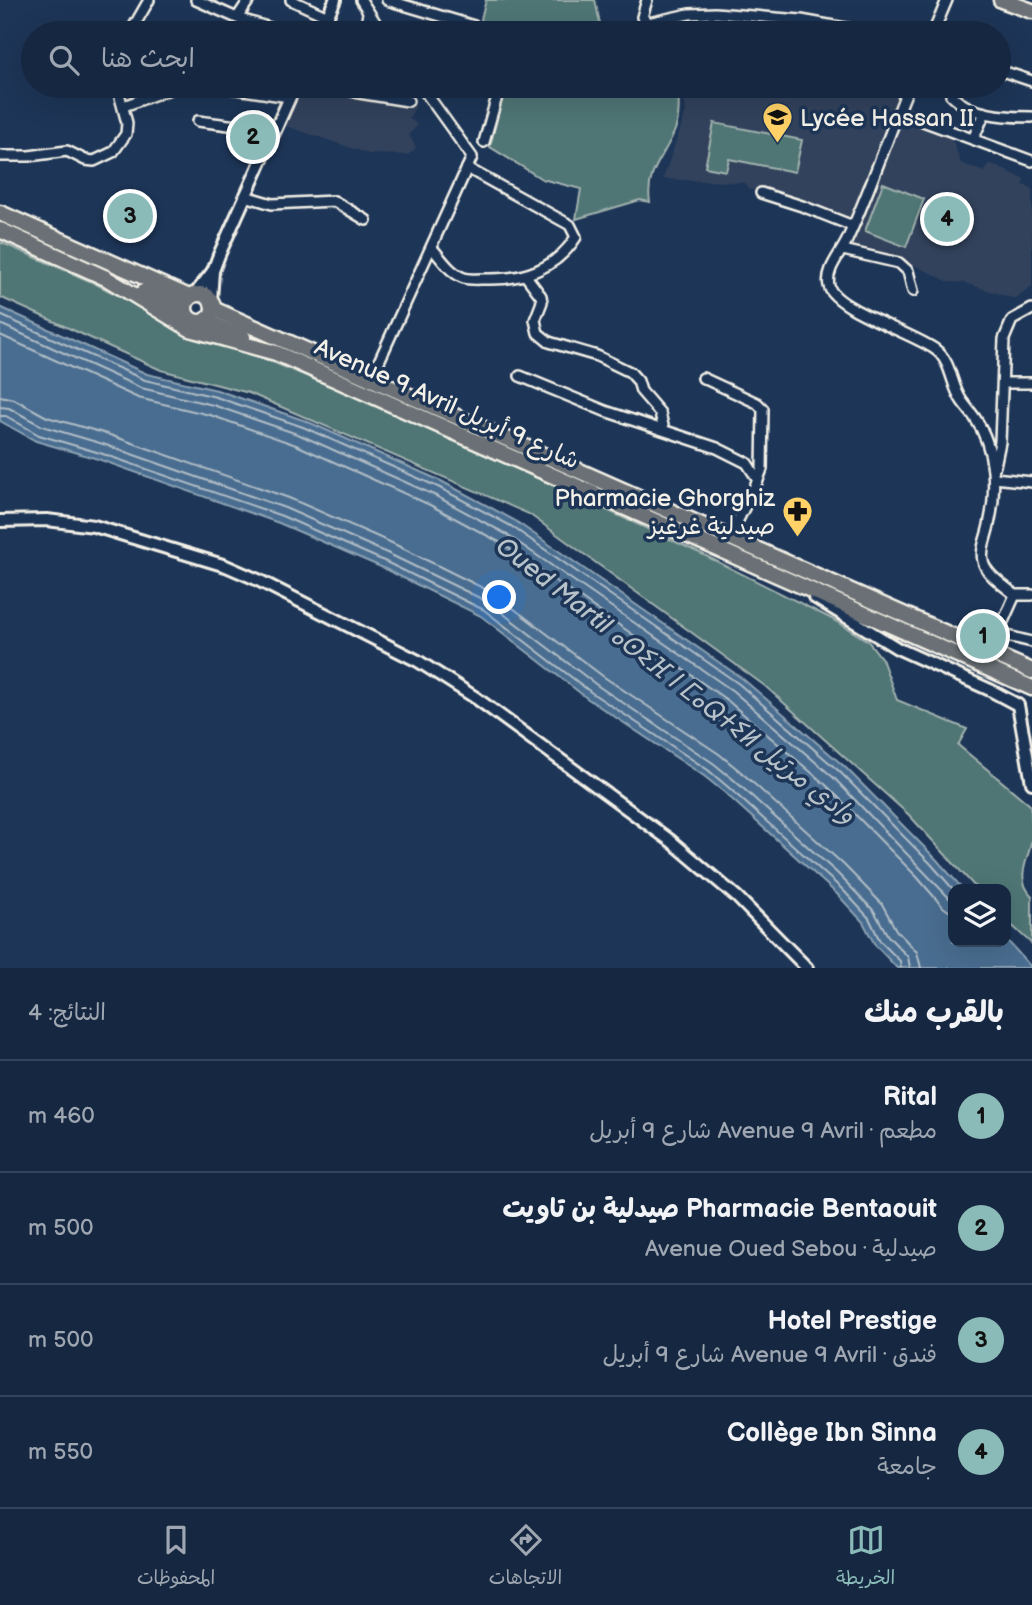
<!DOCTYPE html>
<html lang="ar">
<meta charset="utf-8">
<style>
body{margin:0;font-family:"Balsamiq Sans","Playpen Sans Arabic","Noto Sans Tifinagh",sans-serif;background:#1f3048;color:#f1f3f6;direction:rtl}
.controls{position:absolute;right:21px;bottom:21px;display:grid;overflow:hidden;border-radius:14px;box-shadow:0 7px 28px #0002}
.controls button{width:63px;height:63px;display:grid;place-items:center;padding:0;border:0;border-bottom:2px solid #35445a;background:#162841;color:#f1f3f6;font:35px sans-serif}
.you{position:absolute;left:500px;top:598px;width:24px;height:24px;margin:-18px;border:5px solid #fff;border-radius:50%;background:#1a73e8;box-shadow:0 0 0 10px #1a73e833}
.badge{display:grid;place-items:center;width:46px;height:46px;border-radius:50%;background:#8bbbb9;color:#111;font-size:23px;font-weight:700}
.pin{position:absolute;translate:-50% -50%;border:4px solid #fff;box-shadow:0 2px 7px #0006}
.list{margin:0;padding:0;list-style:none}
h2{display:flex;justify-content:space-between;align-items:center;height:91px;margin:0;padding:0 28px;font-size:30px}
h2 small{font-size:23px;font-weight:400;color:#9ea6b1}
.list li{display:grid;grid-template-columns:46px 1fr auto;gap:21px;align-items:center;box-sizing:border-box;height:112px;padding:0 28px;border-top:2px solid #35445a}
.list b{display:block;font-size:26px;white-space:nowrap}
.list p{margin:0;font-size:23px;white-space:nowrap;color:#9ea6b1}
.list em{font-size:23px;font-style:normal;color:#9ea6b1}
.icon{flex:none;width:38px;height:38px;fill:none;stroke:currentColor;stroke-width:2;stroke-linecap:round;stroke-linejoin:round}
.map{position:relative;flex:none;width:1032px;height:968px;overflow:hidden;direction:ltr}
.search{position:absolute;background:#162841;box-shadow:0 7px 28px #0002;left:21px;right:21px;top:21px;height:77px;display:flex;align-items:center;gap:18px;box-sizing:border-box;padding:0 24px;border-radius:38px;color:#9ea6b1;font-size:26px}
.sheet{height:539px;background:#162841}
nav{display:flex;justify-content:space-around;align-items:center;box-sizing:border-box;height:98px;border-top:2px solid #35445a;background:#162841;font-size:19px;color:#9ea6b1}
nav a{display:grid;justify-items:center;gap:4px}
nav .on{color:#8bbbb9}
.map>svg:first-child{display:block}
.built{fill:#30425c}
.green{fill:#4f7475;stroke:#a2b2ae;stroke-width:2}
.water{fill:#496d90;stroke:#8da2b3;stroke-width:2}
.lines{fill:none;stroke-linecap:round;stroke-linejoin:round}
.shore{stroke:#b0bcc5;stroke-width:2}
.minor-casing{stroke:#f4f1e8;stroke-width:14}
.tertiary-casing{stroke:#f4f1e8;stroke-width:16}
.primary-casing{stroke:#f4f1e8;stroke-width:19}
.trunk-casing{stroke:#f4f1e8;stroke-width:19}
.minor{stroke:#1d3557;stroke-width:9}
.tertiary{stroke:#1d3557;stroke-width:10}
.primary{stroke:#6a7074;stroke-width:14}
.trunk{stroke:#6a7074;stroke-width:14}
.labels{text-anchor:middle;dominant-baseline:central;stroke-width:7;stroke-linejoin:round;paint-order:stroke}
.poi-label{font-size:24px;fill:#f4f1e8;stroke:#1d3557;text-anchor:start}
.street-label{font-size:24px;fill:#f4f1e8;stroke:#1d3557}
.water-label{font-size:26px;font-style:italic;fill:#b8c3c9;stroke:#1d3557}
</style>
<div class="map">
<svg width="1032" height="968" viewBox="0 0 1032 968">
<rect width="100%" height="100%" fill="#1d3557"/>
<filter id="ink" filterUnits="userSpaceOnUse"><feTurbulence type="fractalNoise" baseFrequency=".0143" numOctaves="2"/><feDisplacementMap in="SourceGraphic" scale="14" xChannelSelector="R" yChannelSelector="G"/><feConvolveMatrix kernelMatrix="1 2 1 2 8 2 1 2 1" color-interpolation-filters="sRGB"/></filter>
<g filter="url(#ink)">
<g class="built">
<polygon points="703,14 794,20 862,33 674,33 672,21"/>
<polygon points="309,86 324,86 364,98 377,97 394,104 417,104 409,118 418,125 409,134 416,148 408,155 369,154 286,126 304,88"/>
<polygon points="682,86 904,86 849,223 792,199 748,189 746,183 663,179 686,112"/>
<polygon points="901,119 951,136 961,163 985,172 989,163 1024,179 1023,185 1032,188 1032,286 1015,299 965,283 949,282 889,253 875,256 851,249"/>
</g>
<g class="green">
<polygon points="486,0 595,0 602,33 489,33 481,19"/>
<path d="M505 86H678C679 100 680 117 675 130 665 156 645 172 650 202L640 200 576 219 581 189 542 179 490 147Z"/>
<polygon points="714,123 802,140 795,172 729,159 726,171 705,167"/>
<polygon points="883,183 924,199 906,247 865,231"/>
<path d="M0 242 92 282 153 313 178 331 245 351 392 411 704 555 832 619 868 641 882 659 897 700 967 729 958 745 1030 805C1032 816 1032 828 1032 839 1029 859 1014 878 1032 896V944L1006 920V889H977L909 815 765 686 529 514 249 393 161 370 0 297Z"/>
</g>
<polygon class="water" points="0,307 147,374 217,390 306,421 441,481 514,520 743,679 845,767 936,859 963,889 953,889 953,942 1006,942 1006,939 1032,968 897,968 875,945 863,922 837,894 724,792 704,776 588,699 481,616 381,567 279,523 98,459 36,441 0,421"/>
<g class="lines">
<g class="shore">
<polyline points="0,315 145,380 216,397 303,427 438,487 511,526 739,684 840,772 931,864 953,889"/>
<polyline points="0,324 141,388 213,405 300,435 434,495 506,534 733,691 834,778 953,902"/>
<polyline points="0,335 138,398 210,415 296,445 430,505 501,543 727,700 827,786 917,877 943,907 953,914"/>
<polyline points="0,396 14,399 47,417 107,434 289,498 392,543 493,593 604,677 719,754 741,772 844,865 882,904 896,930 917,952 921,968"/>
<polyline points="0,407 9,408 42,426 103,444 285,508 387,553 488,602 598,686 713,763 734,780 837,873 874,911 888,936 908,957 910,968"/>
<polyline points="0,416 6,416 39,435 100,453 282,516 384,561 484,610 592,693 708,770 728,787 842,889 869,918 880,941 900,961 901,968"/>
</g>
<defs>
<g id="minor">
<polyline points="196,0 237,18 287,33"/>
<polyline points="291,0 328,17"/>
<polyline points="361,0 382,33"/>
<polyline points="387,0 474,26 485,33"/>
<polyline points="647,0 642,17 648,23 689,14 715,13 801,20 873,33"/>
<polyline points="237,18 249,0"/>
<polyline points="130,33 149,0"/>
<polyline points="365,33 368,13"/>
<polyline points="933,33 947,0"/>
<polyline points="999,70 1032,81"/>
<polyline points="217,86 289,97"/>
<polyline points="336,86 359,93 408,101"/>
<path d="M909 86C888 136 871 188 848 238 842 253 825 269 829 286 834 309 916 334 936 350 952 362 951 386 962 401 966 407 971 412 975 418 996 449 997 490 989 525 987 536 980 550 983 561 986 575 1005 586 1015 595L989 653"/>
<path d="M955 86 951 95C971 116 1006 117 1032 117"/>
<polyline points="124,106 178,86"/>
<polyline points="898,112 1032,161"/>
<polyline points="198,121 275,131"/>
<polyline points="973,139 985,113"/>
<polyline points="484,142 500,86"/>
<polyline points="0,156 29,156 67,151 85,160 94,161 113,152 126,134 127,123 117,86"/>
<polyline points="761,193 802,206 853,226"/>
<polyline points="245,196 272,204 334,201 366,220"/>
<path d="M432 248C441 258 450 273 464 278 470 280 479 279 486 279 522 280 556 269 576 237L570 225 467 168"/>
<polyline points="843,250 899,263 908,271 913,291"/>
<polyline points="526,276 541,296 542,302 535,320 538,333 549,342 597,356 630,372 638,381 641,391 660,413 664,430"/>
<polyline points="520,376 605,411 717,448 747,463 758,480 729,538"/>
<polyline points="703,378 757,403 763,409 762,469 758,480"/>
<polyline points="371,379 472,157 421,86"/>
<polyline points="1003,383 1032,383"/>
<polyline points="995,466 1000,442 1004,339 1012,320 1032,309"/>
<polyline points="994,478 1032,482"/>
<polyline points="1015,595 1032,595"/>
<polyline points="999,634 1032,642"/>
</g>
<g id="tertiary">
<polyline points="320,33 335,0"/>
<polyline points="195,294 213,271"/>
<polyline points="211,300 213,271 219,255 295,86"/>
<polyline points="0,521 47,520 94,526 226,566 256,579 418,661 476,698 671,841 737,897 807,968"/>
<polyline points="814,597 897,648 990,690 1018,705 1032,783"/>
</g>
<polyline id="primary" points="1001,0 1032,11"/>
<g id="trunk">
<polyline points="0,213 189,297"/>
<polyline points="0,230 106,278 190,329 276,353 1032,688"/>
<polyline points="144,291 169,302 185,312"/>
<circle cx="199" cy="308" r="14"/>
<polyline points="213,309 1032,671"/>
<polyline points="205,321 243,337"/>
</g>
</defs>
<use href="#minor" class="minor-casing"/>
<use href="#tertiary" class="tertiary-casing"/>
<use href="#primary" class="primary-casing"/>
<use href="#trunk" class="trunk-casing"/>
<use href="#minor" class="minor"/>
<use href="#tertiary" class="tertiary"/>
<use href="#primary" class="primary"/>
<use href="#trunk" class="trunk"/>
</g>
</g>
<defs>
<symbol id="school-pin" viewBox="-11 -11 22 30"><path d="M0 17L-7.5 6A9.5 9.5 0 1 1 7.5 6Z" fill="#ffd166" stroke="#1d3557"/><path d="M0-5L7-2L0 1L-7-2ZM-4 1L0 2.5L4 1V4Q0 6-4 4Z" fill="#111"/></symbol>
<symbol id="pharmacy-pin" viewBox="-11 -11 22 30"><path d="M0 17L-7.5 6A9.5 9.5 0 1 1 7.5 6Z" fill="#ffd166" stroke="#1d3557"/><path d="M-2-6h4v4h4v4h-4v4h-4v-4h-4v-4h4Z" fill="#111"/></symbol>
</defs>
<g fill-rule="evenodd">
<use href="#school-pin" x="760" y="100" width="35" height="47"/>
<use href="#pharmacy-pin" x="780" y="494" width="35" height="47"/>
</g>
<g class="labels">
<g class="poi-label">
<text x="800" y="118">Lycée Hassan II</text>
<text x="775" y="498" text-anchor="end">Pharmacie Ghorghiz<tspan x="775" dy="28">صيدلية غرغيز</tspan></text>
</g>
<g class="street-label">
<text transform="translate(447 404) rotate(24)">Avenue 9 Avril شارع 9 أبريل</text>
</g>
<g class="water-label">
<text transform="translate(675 681) rotate(38)">Oued Martil ⴰⵙⵉⴼ ⵏ ⵎⴰⵕⵜⵉⵍ وادي مرتيل</text>
</g>
</g>
</svg>
<div class="controls">
<button><svg class="icon" aria-label="layers" viewBox="0 0 24 24"><path d="M12 4l9 5-9 5-9-5zM3 14l9 5 9-5"/></svg></button>
</div>
<div class="you"></div>
<div class="pin badge" style="left:983px;top:636px">1</div>
<div class="pin badge" style="left:253px;top:137px">2</div>
<div class="pin badge" style="left:130px;top:216px">3</div>
<div class="pin badge" style="left:947px;top:219px">4</div>
<div class="search"><svg class="icon" aria-label="search" viewBox="0 0 24 24"><circle cx="10" cy="10" r="6"/><path d="M15 15l6 6"/></svg>ابحث هنا</div>
</div>
<section class="sheet">
<h2>بالقرب منك<small>النتائج: 4</small></h2>
<ul class="list">
<li><span class="badge">1</span><div><b>Rital</b><p>مطعم · Avenue 9 Avril شارع 9 أبريل</p></div><em>460 m</em></li>
<li><span class="badge">2</span><div><b>Pharmacie Bentaouit صيدلية بن تاويت</b><p>صيدلية · Avenue Oued Sebou</p></div><em>500 m</em></li>
<li><span class="badge">3</span><div><b>Hotel Prestige</b><p>فندق · Avenue 9 Avril شارع 9 أبريل</p></div><em>500 m</em></li>
<li><span class="badge">4</span><div><b>Collège Ibn Sinna</b><p>جامعة</p></div><em>550 m</em></li>
</ul>
</section>
<nav>
<a class="on"><svg class="icon" aria-label="map" viewBox="0 0 24 24"><path d="M3 6l6-2 6 2 6-2v14l-6 2-6-2-6 2zM9 4v14M15 6v14"/></svg>الخريطة</a>
<a><svg class="icon" aria-label="directions" viewBox="0 0 24 24"><path d="M12 3l9 9-9 9-9-9zM9 14v-3h6M13 9l2 2-2 2"/></svg>الاتجاهات</a>
<a><svg class="icon" aria-label="saved" viewBox="0 0 24 24"><path d="M7 4h10v16l-5-4-5 4z"/></svg>المحفوظات</a>
</nav>
